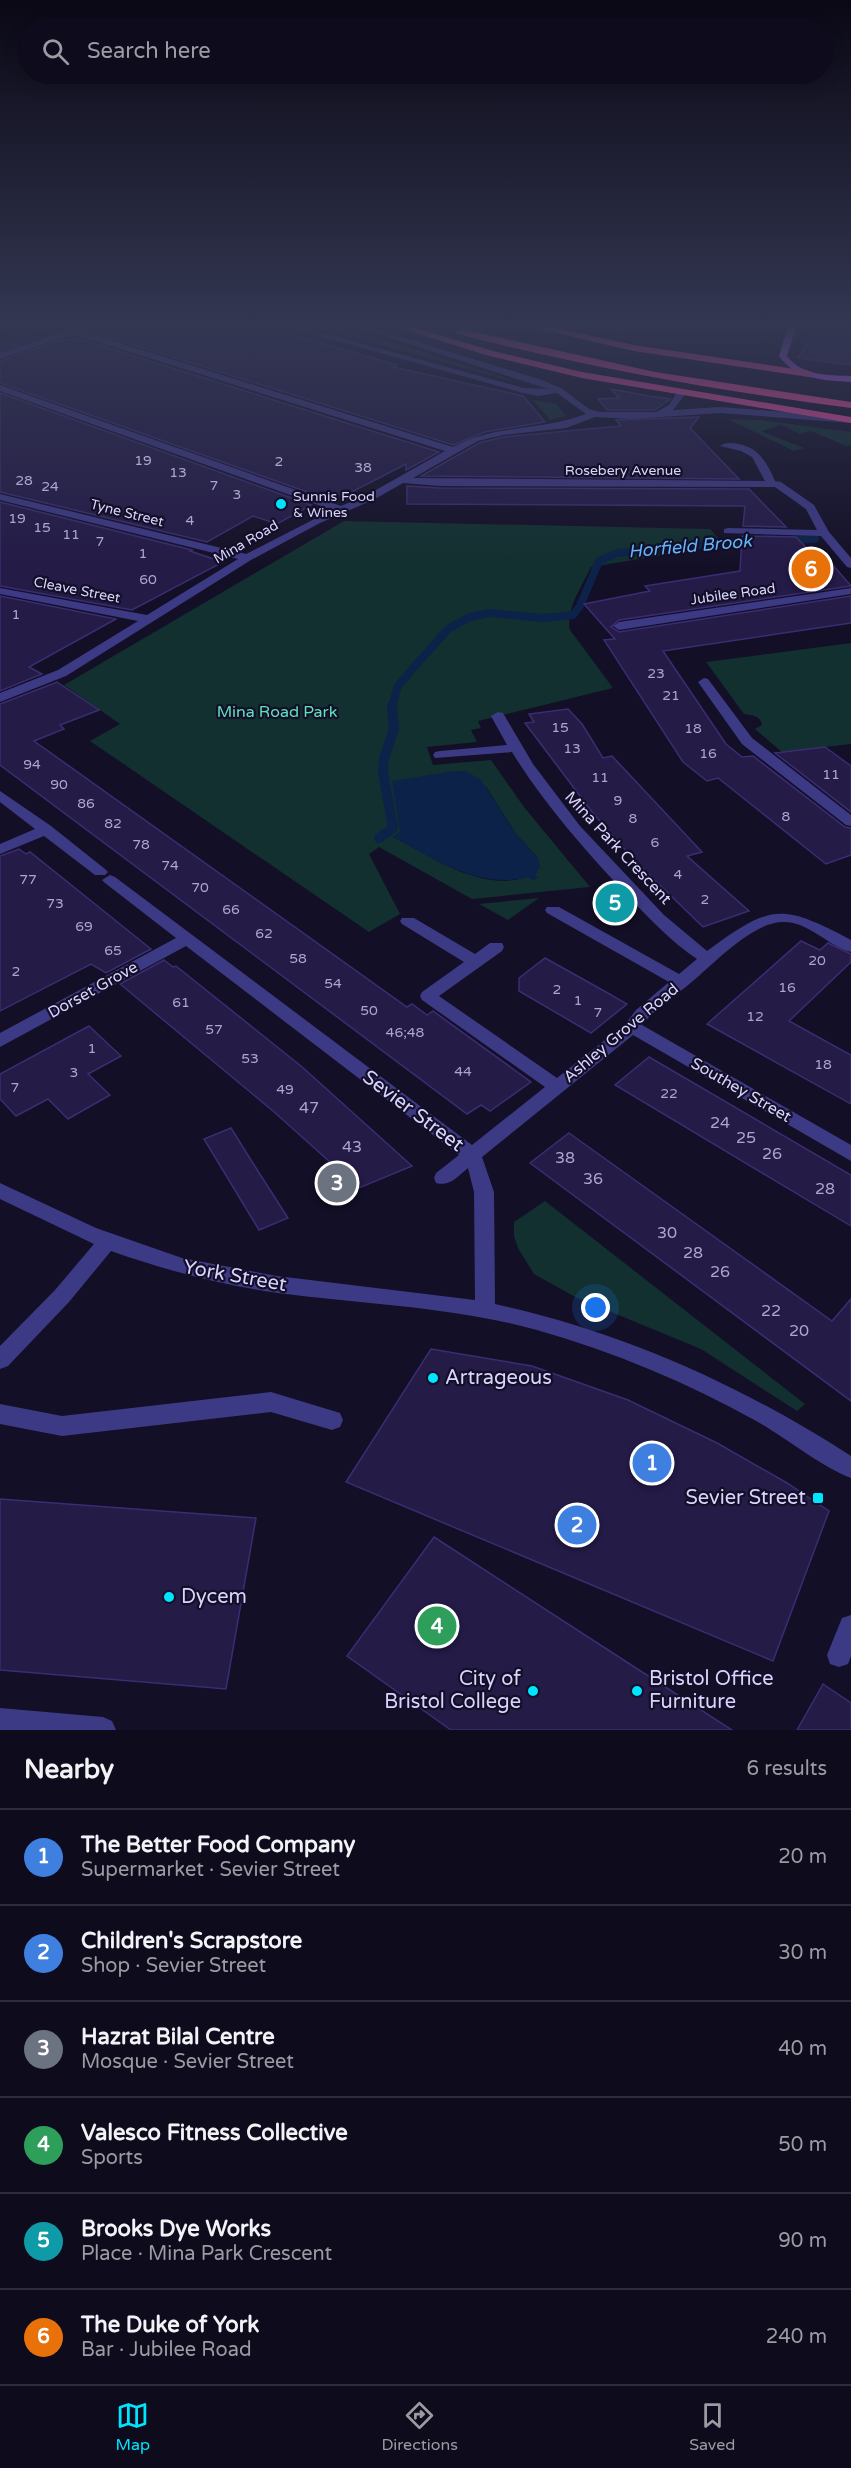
<!DOCTYPE html>
<meta charset="utf-8">
<style>
body{margin:0;font-family:"Varela Round",sans-serif;background:#171425;color:#f1f3f6}
.you{position:absolute;left:596px;top:1308px;width:21px;height:21px;margin:-15px;border:4px solid #fff;border-radius:50%;background:#1a73e8;box-shadow:0 0 0 9px #1a73e833}
.badge{display:grid;place-items:center;width:39px;height:39px;border-radius:50%;background:#00e5ff;color:#fff;font-size:20px;font-weight:700}
.pin{position:absolute;translate:-50% -50%;border:3px solid #fff;box-shadow:0 2px 6px #0006}
.list{margin:0;padding:0;list-style:none}
h2{display:flex;justify-content:space-between;align-items:center;height:78px;margin:0;padding:0 24px;font-size:26px}
h2 small{font-size:20px;font-weight:400;color:#9b9ba3}
.list li{display:grid;grid-template-columns:39px 1fr auto;gap:18px;align-items:center;box-sizing:border-box;height:96px;padding:0 24px;border-top:2px solid #2e2b3b}
.list b{display:block;font-size:22px;white-space:nowrap}
.list p{margin:0;font-size:20px;white-space:nowrap;color:#9b9ba3}
.list em{font-size:20px;font-style:normal;color:#9b9ba3}
.icon{flex:none;width:33px;height:33px;fill:none;stroke:currentColor;stroke-width:2;stroke-linecap:round;stroke-linejoin:round}
.map{position:relative;flex:none;width:851px;height:1730px;overflow:hidden}
.search{position:absolute;background:#0e0b1c;box-shadow:0 3px 15px #0003;left:18px;right:18px;top:18px;height:66px;display:flex;align-items:center;gap:15px;box-sizing:border-box;padding:0 21px;border-radius:33px;color:#9b9ba3;font-size:22px}
.sheet{height:654px;background:#0e0b1c}
nav{display:flex;justify-content:space-around;align-items:center;box-sizing:border-box;height:84px;border-top:2px solid #2e2b3b;background:#0e0b1c;font-size:16px;color:#9b9ba3}
nav a{display:grid;justify-items:center;gap:3px}
nav .on{color:#00e5ff}
.map>svg:first-child{display:block}
.green{fill:#12302f;fill-rule:evenodd}
.water{fill:#0c2248}
.lines{fill:none;stroke-linecap:round;stroke-linejoin:round}
.stream-far1{stroke:#0c2248;stroke-width:8}
.stream{stroke:#0c2248;stroke-width:10}
.building{fill:#241b47;stroke:#3b2d73;stroke-width:1.5}
.minor{fill:#3d3a85;fill-rule:evenodd}
.major{fill:#c25bff;fill-rule:evenodd}
.highway{fill:#ff4fa3;fill-rule:evenodd}
.poi-dot{fill:#00e5ff;stroke:#130f26;stroke-width:2}
.labels{text-anchor:middle;dominant-baseline:central;stroke-width:4.5;stroke-linejoin:round;paint-order:stroke}
.number-label{font-size:14px;fill:#aca6d1}
.far-street-label{font-size:14px;fill:#d9d4ff;stroke:#130f26}
.far-poi-label{font-size:14px;fill:#d9d4ff;stroke:#130f26;text-anchor:start}
.park-label{font-size:16px;fill:#5fe0c0;stroke:#130f26}
.street-label{font-size:16px;fill:#d9d4ff;stroke:#130f26}
.near-number-label{font-size:16px;fill:#aca6d1}
.water-label{font-size:18px;font-style:italic;fill:#62b6ff;stroke:#130f26}
.near-street-label{font-size:20px;fill:#d9d4ff;stroke:#130f26}
.near-poi-label{font-size:20px;fill:#d9d4ff;stroke:#130f26;text-anchor:start}
</style>
<div class="map">
<svg width="851" height="1730" viewBox="0 0 851 1730">
<rect width="100%" height="100%" fill="#130f26"/>
<g class="green">
<polygon points="318,327 343,327 517,382 511,381"/>
<polygon points="533,400 556,404 566,416 550,420"/>
<polygon points="728,419 761,420 851,432 851,445 846,446 811,431 800,434 781,425 761,431 804,448 794,451"/>
<path d="M344 521 710 529 724 545 591 567C583 585 565 610 570 630L613 688 478 721 481 728 471 730 477 742 427 747 433 765 491 760 524 807 590 887 472 899 379 847 369 854 400 914 369 932 90 741 120 724 64 685ZM486 787 516 834 538 858 535 874C486 896 436 859 393 837Z"/>
<path d="M851 643V744L782 752 755 729 762 725C761 716 752 715 744 714L706 662Z"/>
<polygon points="539,898 508,920 479,904"/>
<polygon points="545,1201 805,1404 797,1411 701,1349 577,1298 534,1274 518,1248 514,1236 514,1222"/>
</g>
<path class="water" d="M454 771H466L481 780 516 834 538 858 540 868 535 874 538 878 533 880 528 877C479 890 435 859 393 837L400 832 392 781Z"/>
<g class="lines">
<g class="stream-far1">
<polyline points="785,540 815,539"/>
<polyline points="392,707 398,686 415,666 448,629 470,617 489,613 544,618 573,615 580,606 599,561 617,553 755,540"/>
</g>
<polyline class="stream" points="379,838 393,828 383,772 384,758 394,729 392,706"/>
</g>
<g class="building">
<polygon points="114,327 265,327 397,365 393,367 523,396 545,422 485,432 453,445 96,333"/>
<polygon points="819,327 851,327 851,365 798,358"/>
<polygon points="17,334 38,338 0,351 0,343"/>
<polygon points="80,339 439,452 406,470 406,464 344,496 333,492 324,498 0,383 0,361 58,341"/>
<polygon points="611,389 649,396 670,399 655,410 607,410 598,399 619,398"/>
<polygon points="0,393 311,505 277,524 253,516 207,542 0,492"/>
<polygon points="699,417 690,428 739,479 421,476 479,443 503,437 621,426 616,420"/>
<polygon points="407,486 440,488 749,489 786,527 743,526 745,506 407,504"/>
<polygon points="0,502 192,550 190,551 223,562 132,610 0,586"/>
<polygon points="742,536 796,537 823,565 832,564 851,586 619,620 611,627 619,632 851,596 851,623 663,651 726,744 742,757 753,756 845,827 851,828 851,855 826,864 718,778 707,781 683,762 604,640 615,639 584,604 650,591 645,586 740,571"/>
<polygon points="0,596 116,619 29,667 42,674 0,691"/>
<polygon points="57,682 99,710 60,725 64,729 34,741 407,1007 412,1004 427,1015 433,1011 531,1082 490,1111 481,1105 467,1114 0,765 0,704"/>
<polygon points="568,709 582,724 603,758 612,756 702,852 687,856 749,911 703,927 635,861 592,812 525,723 534,722 529,714"/>
<polygon points="825,747 851,766 851,812 775,753"/>
<polygon points="19,849 26,854 30,852 151,949 106,973 91,964 0,1011 0,856"/>
<polygon points="801,941 820,950 828,943 851,954 851,962 789,1021 851,1055 851,1104 707,1024"/>
<polygon points="545,958 606,992 627,1004 591,1033 519,991 519,978"/>
<polygon points="164,960 173,967 176,966 301,1066 412,1166 359,1188 273,1111 120,984"/>
<polygon points="89,1026 121,1056 88,1074 110,1095 68,1119 48,1099 16,1116 0,1099 0,1074"/>
<polygon points="649,1057 851,1175 851,1226 615,1085"/>
<polygon points="231,1128 256,1168 288,1218 259,1230 204,1139"/>
<polygon points="569,1133 832,1321 851,1299 851,1401 530,1163"/>
<polygon points="431,1349 532,1366 628,1400 717,1443 787,1483 829,1511 773,1661 346,1482"/>
<polygon points="0,1499 256,1518 226,1689 0,1670"/>
<polygon points="434,1537 622,1659 732,1730 451,1730 347,1656"/>
<polygon points="823,1684 851,1703 851,1730 797,1730"/>
</g>
<g class="lines">
<g class="minor">
<path d="M77 327H85L81 331 453 447C495 424 542 431 586 414L557 393 538 396 523 393 288 327H301L524 388 548 389 357 327H369L539 379 561 388 589 409 600 412H656L669 405 678 391 681 390 686 393 673 410 720 407 851 417V423L720 413 632 419 595 417 566 428 503 435 478 441 413 478 765 481 752 457 741 451 720 446C726 442 732 443 739 444 759 448 767 463 775 481L781 482 814 505 829 532 851 558V568L847 567 821 536 724 533V529L728 528 817 530 806 509 775 487 440 486 403 483 375 499 320 523 251 560 66 676 0 702V693L58 670 138 621 0 594V588L147 615 238 559 0 500V494L246 554 332 510 0 391V385L341 506 367 495 445 451 73 334 0 359V353Z"/>
<polygon points="608,327 622,327 624,329 620,331"/>
<polygon points="851,588 851,594 619,630 613,626 619,622"/>
<polygon points="704,678 708,679 752,738 851,815 851,826 846,825 742,744 698,682"/>
<path d="M498 712 503 713 533 764 580 826 664 915 707 951C771 904 781 903 851 940V952C828 946 809 922 784 922 752 921 710 968 687 986 672 998 654 1010 642 1025L851 1145V1161L633 1035 482 1157 494 1192 495 1304C623 1332 741 1385 851 1456V1478C823 1468 786 1438 758 1422 688 1383 615 1352 537 1330 453 1307 364 1304 278 1293 221 1285 165 1270 111 1251L69 1302 8 1366 0 1369V1346L55 1290 94 1244 0 1199V1183L96 1228 182 1258 277 1276 475 1300 474 1192 468 1168C458 1176 450 1187 436 1183L434 1178 436 1173 459 1155 186 946 0 1047V1033L176 938 105 883 102 880 110 875 115 877 472 1145 545 1087 422 1000 420 996 422 992 464 962 402 924 400 921 402 918H414L475 954 490 943H502L504 947 502 951 439 996 557 1078 626 1023 636 1010 669 982 547 913 545 910 547 907H559L679 974 697 959C670 941 648 917 625 893 584 849 544 804 512 752L435 758 433 755 435 752 440 751 507 745 491 716Z"/>
<polygon points="0,791 51,826 105,869 108,872 105,875 95,875 44,836 0,854 0,844 35,829 0,802"/>
<polygon points="271,1392 340,1413 343,1420 340,1427 332,1430 271,1412 62,1436 0,1424 0,1404 62,1416"/>
<polygon points="851,1615 851,1656 848,1664 839,1667 830,1664 827,1655 842,1618"/>
<polygon points="0,1708 103,1717 112,1721 116,1730 0,1730"/>
</g>
<path class="major" d="M788 327H796L787 356C802 376 829 375 851 376V382C824 380 796 380 779 356Z"/>
<g class="highway">
<polygon points="397,327 412,327 493,351 582,372 851,417 851,423 582,378 486,355"/>
<polygon points="531,327 550,327 634,345 809,371 814,374 809,377 634,351"/>
<path d="M461 329 655 372 851 402V408C718 391 587 367 457 334L456 332Z"/>
</g>
</g>
<linearGradient id="sky" x2="0" y2="1"><stop stop-color="#0a0815"/><stop offset="0.57" stop-color="#333752"/><stop offset="1" stop-color="#333752" stop-opacity="0"/></linearGradient>
<rect width="851" height="569" fill="url(#sky)"/>
<g class="poi-dot">
<circle cx="281" cy="504" r="6"/>
<circle cx="433" cy="1378" r="6"/>
<rect x="812" y="1492" width="12" height="12" rx="3"/>
<circle cx="169" cy="1597" r="6"/>
<circle cx="533" cy="1691" r="6"/>
<circle cx="637" cy="1691" r="6"/>
</g>
<g class="labels">
<g class="number-label">
<text x="143" y="460">19</text>
<text x="279" y="461">2</text>
<text x="363" y="467">38</text>
<text x="178" y="472">13</text>
<text x="24" y="480">28</text>
<text x="214" y="485">7</text>
<text x="50" y="486">24</text>
<text x="237" y="494">3</text>
<text x="17" y="518">19</text>
<text x="190" y="520">4</text>
<text x="42" y="527">15</text>
<text x="71" y="534">11</text>
<text x="100" y="541">7</text>
<text x="143" y="553">1</text>
<text x="148" y="579">60</text>
<text x="16" y="614">1</text>
<text x="656" y="673">23</text>
<text x="671" y="695">21</text>
<text x="560" y="727">15</text>
<text x="693" y="728">18</text>
<text x="572" y="748">13</text>
<text x="708" y="753">16</text>
<text x="32" y="764">94</text>
<text x="831" y="774">11</text>
<text x="600" y="777">11</text>
<text x="59" y="784">90</text>
<text x="618" y="800">9</text>
<text x="86" y="803">86</text>
<text x="786" y="816">8</text>
<text x="633" y="818">8</text>
<text x="113" y="823">82</text>
<text x="655" y="842">6</text>
<text x="141" y="844">78</text>
<text x="170" y="865">74</text>
<text x="678" y="874">4</text>
<text x="28" y="879">77</text>
<text x="200" y="887">70</text>
<text x="705" y="899">2</text>
<text x="55" y="903">73</text>
<text x="231" y="909">66</text>
<text x="84" y="926">69</text>
<text x="264" y="933">62</text>
<text x="113" y="950">65</text>
<text x="298" y="958">58</text>
<text x="817" y="960">20</text>
<text x="16" y="971">2</text>
<text x="333" y="983">54</text>
<text x="787" y="987">16</text>
<text x="557" y="989">2</text>
<text x="578" y="1000">1</text>
<text x="181" y="1002">61</text>
<text x="369" y="1010">50</text>
<text x="598" y="1012">7</text>
<text x="755" y="1016">12</text>
<text x="214" y="1029">57</text>
<text x="405" y="1032">46;48</text>
<text x="92" y="1048">1</text>
<text x="250" y="1058">53</text>
<text x="823" y="1064">18</text>
<text x="463" y="1071">44</text>
<text x="74" y="1072">3</text>
<text x="15" y="1087">7</text>
<text x="285" y="1089">49</text>
<text x="669" y="1093">22</text>
</g>
<g class="far-street-label">
<text x="623" y="470">Rosebery Avenue</text>
<text transform="translate(127 513) rotate(14)">Tyne Street</text>
<text transform="translate(246 542) rotate(-30)">Mina Road</text>
<text transform="translate(77 590) rotate(11)">Cleave Street</text>
<text transform="translate(733 594) rotate(-8)">Jubilee Road</text>
</g>
<g class="far-poi-label">
<text x="293" y="496">Sunnis Food<tspan x="293" dy="16">&amp; Wines</tspan></text>
</g>
<g class="park-label">
<text x="277" y="712">Mina Road Park</text>
</g>
<g class="street-label">
<text transform="translate(618 848) rotate(47)">Mina Park Crescent</text>
<text transform="translate(93 990) rotate(-29)">Dorset Grove</text>
<text transform="translate(621 1033) rotate(-40)">Ashley Grove Road</text>
<text transform="translate(741 1090) rotate(30)">Southey Street</text>
</g>
<g class="near-number-label">
<text x="309" y="1108">47</text>
<text x="720" y="1123">24</text>
<text x="746" y="1138">25</text>
<text x="352" y="1147">43</text>
<text x="772" y="1154">26</text>
<text x="565" y="1158">38</text>
<text x="593" y="1179">36</text>
<text x="825" y="1189">28</text>
<text x="667" y="1233">30</text>
<text x="693" y="1253">28</text>
<text x="720" y="1272">26</text>
<text x="771" y="1311">22</text>
<text x="799" y="1331">20</text>
</g>
<g class="water-label">
<text transform="translate(690 546) rotate(-5)">Horfield Brook</text>
</g>
<g class="near-street-label">
<text transform="translate(413 1111) rotate(37)">Sevier Street</text>
<text transform="translate(235 1276) rotate(10)">York Street</text>
</g>
<g class="near-poi-label">
<text x="445" y="1378">Artrageous</text>
<text x="806" y="1498" text-anchor="end">Sevier Street</text>
<text x="181" y="1597">Dycem</text>
<text x="521" y="1679" text-anchor="end">City of<tspan x="521" dy="23">Bristol College</tspan></text>
<text x="649" y="1679">Bristol Office<tspan x="649" dy="23">Furniture</tspan></text>
</g>
</g>
</svg>
<div class="you"></div>
<div class="pin badge" style="left:652px;top:1463px;background:#3f7fe0">1</div>
<div class="pin badge" style="left:577px;top:1525px;background:#3f7fe0">2</div>
<div class="pin badge" style="left:337px;top:1183px;background:#6b7280">3</div>
<div class="pin badge" style="left:437px;top:1626px;background:#2e9e5b">4</div>
<div class="pin badge" style="left:615px;top:903px;background:#0f9aa8">5</div>
<div class="pin badge" style="left:811px;top:569px;background:#e8710a">6</div>
<div class="search"><svg class="icon" aria-label="search" viewBox="0 0 24 24"><circle cx="10" cy="10" r="6"/><path d="M15 15l6 6"/></svg>Search here</div>
</div>
<section class="sheet">
<h2>Nearby<small>6 results</small></h2>
<ul class="list">
<li><span class="badge" style="background:#3f7fe0">1</span><div><b>The Better Food Company</b><p>Supermarket · Sevier Street</p></div><em>20 m</em></li>
<li><span class="badge" style="background:#3f7fe0">2</span><div><b>Children's Scrapstore</b><p>Shop · Sevier Street</p></div><em>30 m</em></li>
<li><span class="badge" style="background:#6b7280">3</span><div><b>Hazrat Bilal Centre</b><p>Mosque · Sevier Street</p></div><em>40 m</em></li>
<li><span class="badge" style="background:#2e9e5b">4</span><div><b>Valesco Fitness Collective</b><p>Sports</p></div><em>50 m</em></li>
<li><span class="badge" style="background:#0f9aa8">5</span><div><b>Brooks Dye Works</b><p>Place · Mina Park Crescent</p></div><em>90 m</em></li>
<li><span class="badge" style="background:#e8710a">6</span><div><b>The Duke of York</b><p>Bar · Jubilee Road</p></div><em>240 m</em></li>
</ul>
</section>
<nav>
<a class="on"><svg class="icon" aria-label="map" viewBox="0 0 24 24"><path d="M3 6l6-2 6 2 6-2v14l-6 2-6-2-6 2zM9 4v14M15 6v14"/></svg>Map</a>
<a><svg class="icon" aria-label="directions" viewBox="0 0 24 24"><path d="M12 3l9 9-9 9-9-9zM9 14v-3h6M13 9l2 2-2 2"/></svg>Directions</a>
<a><svg class="icon" aria-label="saved" viewBox="0 0 24 24"><path d="M7 4h10v16l-5-4-5 4z"/></svg>Saved</a>
</nav>
